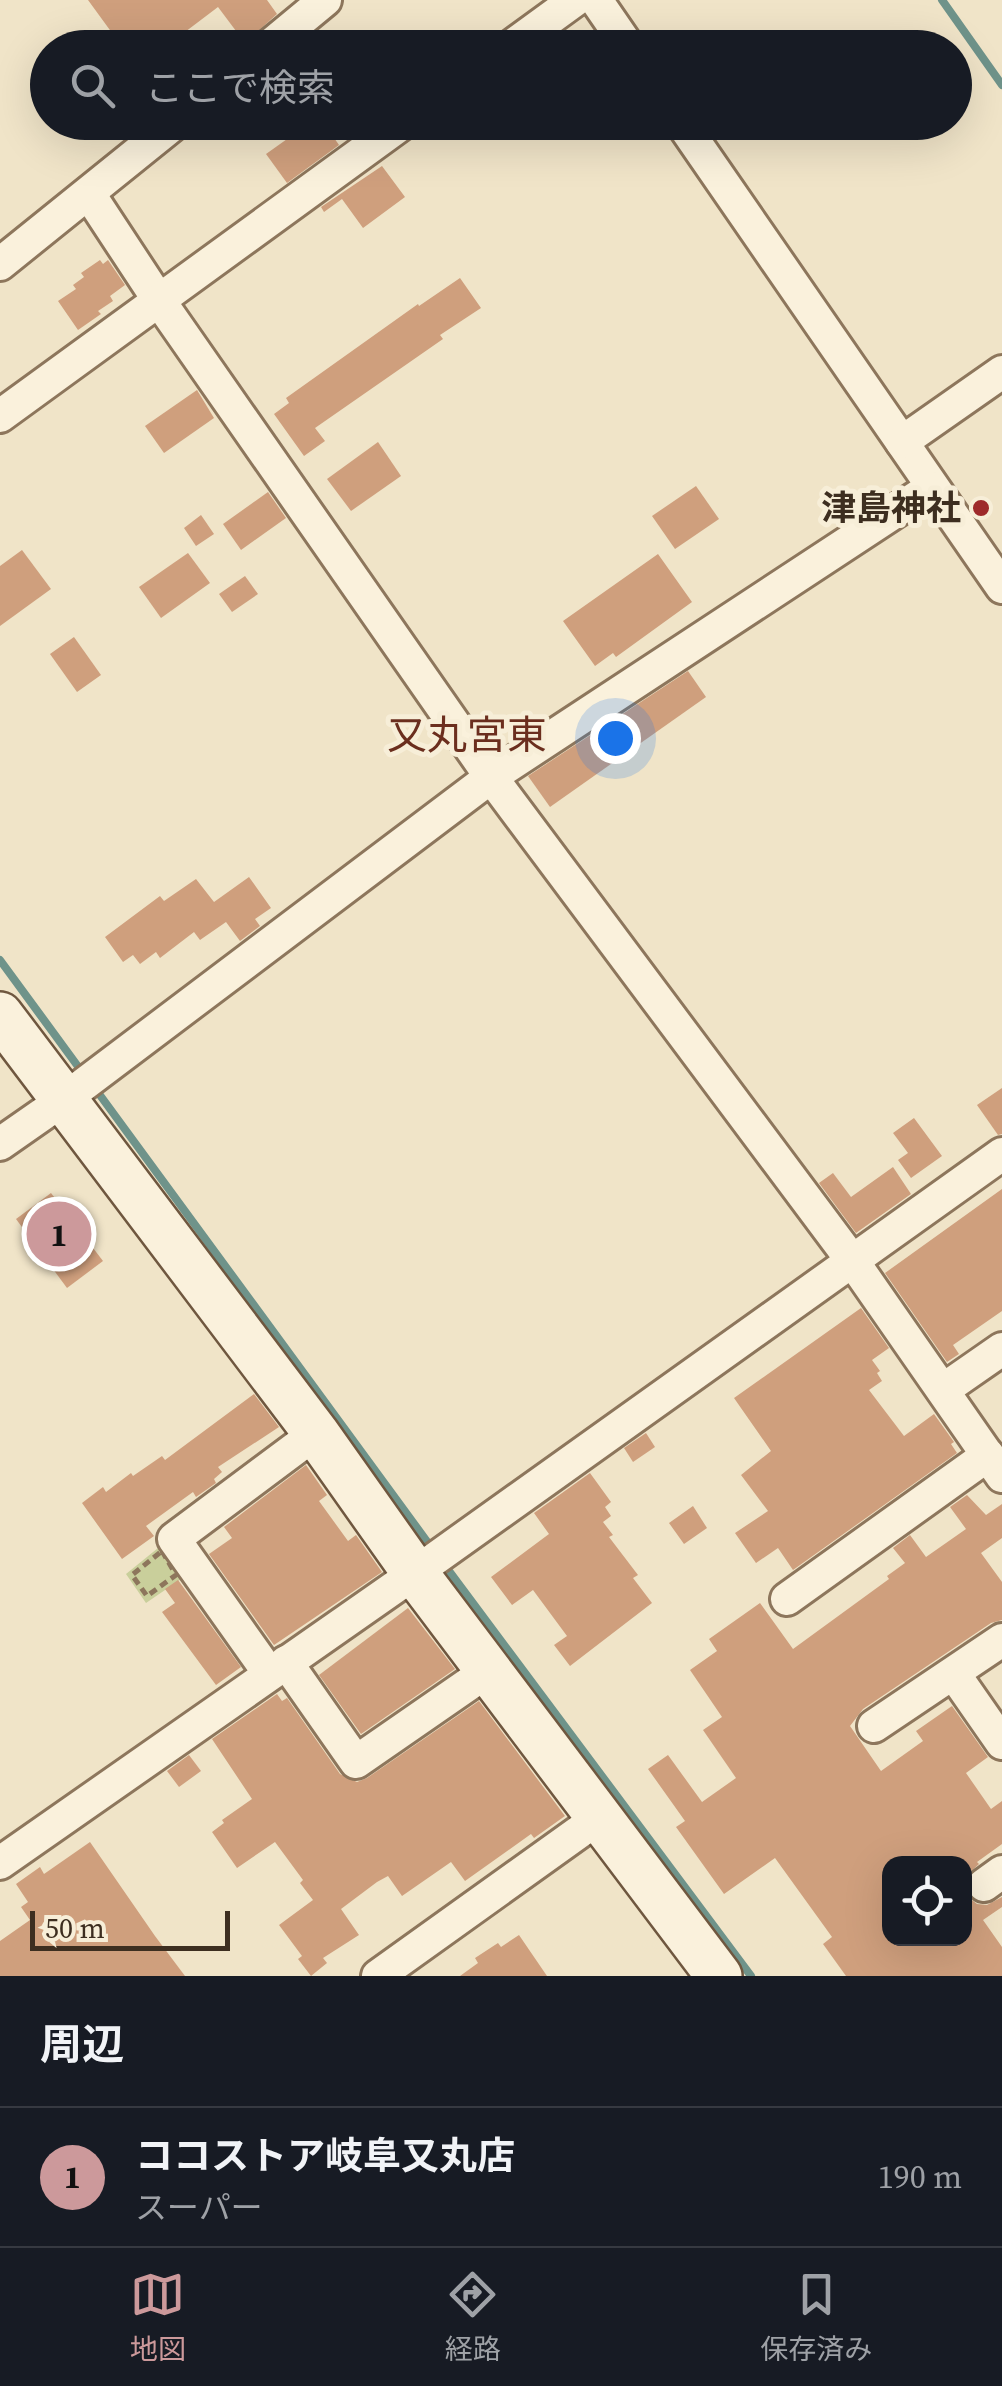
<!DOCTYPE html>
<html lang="ja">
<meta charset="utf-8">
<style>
body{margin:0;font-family:"Source Serif 4","Noto Sans JP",serif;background:#20242c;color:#f1f3f6}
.controls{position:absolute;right:30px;bottom:30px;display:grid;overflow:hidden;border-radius:20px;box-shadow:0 10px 40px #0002}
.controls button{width:90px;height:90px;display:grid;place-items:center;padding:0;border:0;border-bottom:2px solid #363941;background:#171b24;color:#f1f3f6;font:50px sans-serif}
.scale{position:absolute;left:30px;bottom:25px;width:200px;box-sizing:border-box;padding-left:10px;border:5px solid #3d2e20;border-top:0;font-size:28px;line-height:35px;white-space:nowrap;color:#3d2e20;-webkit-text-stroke:8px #f7eed8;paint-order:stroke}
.you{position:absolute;left:615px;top:738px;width:35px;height:35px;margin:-25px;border:8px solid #fff;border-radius:50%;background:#1a73e8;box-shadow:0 0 0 15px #1a73e833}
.badge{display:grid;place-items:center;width:65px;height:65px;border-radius:50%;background:#cc999b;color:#111;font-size:32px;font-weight:700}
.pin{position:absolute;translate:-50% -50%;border:5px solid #fff;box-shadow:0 2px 10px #0006}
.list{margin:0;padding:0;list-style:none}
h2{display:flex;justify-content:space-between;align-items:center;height:130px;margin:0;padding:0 40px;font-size:42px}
h2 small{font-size:32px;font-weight:400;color:#9ea1a6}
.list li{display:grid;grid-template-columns:65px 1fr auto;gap:30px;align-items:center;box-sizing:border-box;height:140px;padding:0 40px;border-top:2px solid #363941}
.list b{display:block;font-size:38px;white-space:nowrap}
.list p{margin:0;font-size:32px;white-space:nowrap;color:#9ea1a6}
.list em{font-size:32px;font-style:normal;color:#9ea1a6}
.icon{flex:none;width:55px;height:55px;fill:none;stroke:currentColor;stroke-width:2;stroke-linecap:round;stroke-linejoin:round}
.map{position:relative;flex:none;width:1002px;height:1976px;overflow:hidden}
.search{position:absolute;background:#171b24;box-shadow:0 10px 40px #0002;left:30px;right:30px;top:30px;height:110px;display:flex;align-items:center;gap:25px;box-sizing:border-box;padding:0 35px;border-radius:55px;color:#9ea1a6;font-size:38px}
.sheet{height:270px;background:#171b24}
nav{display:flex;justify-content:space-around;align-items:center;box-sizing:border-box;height:140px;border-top:2px solid #363941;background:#171b24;font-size:28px;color:#9ea1a6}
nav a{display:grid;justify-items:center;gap:5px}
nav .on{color:#cc999b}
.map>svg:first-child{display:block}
.green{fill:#c9cf9b}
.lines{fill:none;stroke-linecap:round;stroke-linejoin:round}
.stream{stroke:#6f938a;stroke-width:8}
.building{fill:#cf9f7d}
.street-casing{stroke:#8d765c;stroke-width:38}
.secondary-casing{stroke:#6f573f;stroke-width:50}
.path{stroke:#8d765c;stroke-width:5;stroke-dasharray:8 5;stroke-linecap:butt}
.street{stroke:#faf1dc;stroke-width:32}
.secondary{stroke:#faf1dc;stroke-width:45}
.poi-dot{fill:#9e2a2b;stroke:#f7eed8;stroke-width:4}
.labels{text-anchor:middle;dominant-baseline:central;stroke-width:10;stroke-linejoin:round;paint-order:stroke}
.poi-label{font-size:35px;font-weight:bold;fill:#3d2e20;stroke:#f7eed8;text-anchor:end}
.quarter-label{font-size:40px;fill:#6b2e1e;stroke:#f7eed8}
</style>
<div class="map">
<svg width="1002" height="1976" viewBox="0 0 1002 1976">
<rect width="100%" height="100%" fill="#f0e4c8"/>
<polygon class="green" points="163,1544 184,1577 146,1603 126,1574"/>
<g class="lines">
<g class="stream">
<polyline points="942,0 1002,85"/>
<polyline points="0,960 85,1076"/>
<polyline points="94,1087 434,1551"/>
<polyline points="443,1563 751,1976"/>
</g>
</g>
<g class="building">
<polygon points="88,0 267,0 277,14 245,43 218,7 185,32 196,48 123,48"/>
<polygon points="311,122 323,122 339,145 287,183 266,154"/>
<polygon points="382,166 405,197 363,228 342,199 324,212 321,207"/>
<polygon points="100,260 103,264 108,260 125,285 110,296 113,301 98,311 101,314 78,330 58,301 76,289 73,285 84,277 81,273"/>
<polygon points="460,278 481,308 440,335 443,339 315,428 325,441 304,456 274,414 289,403 286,398 418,304 419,306"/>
<polygon points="197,390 214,418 164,453 145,426"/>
<polygon points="378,442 401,476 351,511 327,479"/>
<polygon points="696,486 719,519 675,549 652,516"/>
<polygon points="268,492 286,518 241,550 223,524"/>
<polygon points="201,515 214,534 196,546 184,528"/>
<polygon points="22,550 51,589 0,626 0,566"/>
<polygon points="188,553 210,583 161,618 139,587"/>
<polygon points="658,554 692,602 616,657 613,653 595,666 563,621"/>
<polygon points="245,576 258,594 232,612 219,594"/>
<polygon points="74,637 101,675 77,692 50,654"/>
<polygon points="688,671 706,697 550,807 528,776"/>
<polygon points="249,877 271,908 255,919 260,926 240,941 226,922 200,940 194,932 160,958 156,952 140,964 133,955 123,962 105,937 160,896 164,901 196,879 214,902"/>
<polygon points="1002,1088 1002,1134 998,1135 977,1105"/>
<polygon points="914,1118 942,1156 911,1178 898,1160 908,1153 893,1133"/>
<polygon points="893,1167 911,1194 856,1233 819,1183 833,1173 851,1197"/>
<polygon points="1002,1189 1002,1311 953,1345 959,1354 947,1362 885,1273"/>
<polygon points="51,1193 103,1261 67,1288 16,1219"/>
<polygon points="861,1308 889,1348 872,1360 880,1371 877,1373 882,1381 869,1390 904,1436 934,1414 954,1442 951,1444 957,1453 793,1570 778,1548 756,1563 735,1533 768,1511 741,1475 771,1451 734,1398"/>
<polygon points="254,1394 279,1427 218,1467 222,1472 214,1479 216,1483 196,1497 193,1492 146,1526 154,1536 122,1559 82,1503 103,1487 106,1492 131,1473 133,1476 162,1456 165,1460"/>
<polygon points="646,1433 655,1447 633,1462 624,1448"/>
<polygon points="306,1465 327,1495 319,1501 348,1541 356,1535 382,1572 274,1645 209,1554 232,1538 224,1527"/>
<polygon points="590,1473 611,1502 605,1507 611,1516 603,1522 613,1535 609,1537 638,1575 633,1578 652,1603 570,1666 554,1645 567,1636 533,1590 512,1605 491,1577 549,1534 534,1513"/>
<polygon points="967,1495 986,1515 1002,1504 1002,1538 981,1553 1002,1582 1002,1620 991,1623 863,1709 850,1726 881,1771 923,1741 916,1731 952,1706 988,1757 966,1773 991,1809 1002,1801 1002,1844 977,1862 979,1864 966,1876 964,1884 964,1864 890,1864 890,1938 964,1938 964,1888 968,1897 977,1904 987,1905 1002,1897 1002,1907 983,1920 1002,1947 1002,1976 846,1976 823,1944 832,1937 775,1858 724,1894 676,1827 685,1821 648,1769 668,1755 702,1802 736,1778 703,1730 722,1717 690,1670 717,1651 709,1639 760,1603 793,1649 889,1579 887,1576 905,1563 893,1548 910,1535 926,1557 966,1529 950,1507"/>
<polygon points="693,1506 707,1528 684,1544 669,1523"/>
<polygon points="178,1580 241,1667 216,1685 162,1612 175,1603 165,1589"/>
<polygon points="408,1608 455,1669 361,1734 319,1675"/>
<polygon points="277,1694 282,1701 287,1698 340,1774 357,1782 367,1778 479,1701 565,1816 534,1838 531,1834 465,1881 451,1862 402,1896 388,1876 377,1882 341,1909 359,1935 323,1958 327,1963 311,1976 298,1959 302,1956 279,1925 313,1900 300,1883 303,1880 275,1842 237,1868 212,1832 224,1823 222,1820 252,1799 212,1739"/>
<polygon points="189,1755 201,1771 179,1787 167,1771"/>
<polygon points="90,1842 155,1936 185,1976 0,1976 0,1941 30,1920 21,1907 28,1902 16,1884 40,1867 44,1874"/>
<polygon points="519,1935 547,1976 460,1976 478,1963 475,1958 498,1943 501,1947"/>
</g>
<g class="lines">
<defs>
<g id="street">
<polyline points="596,0 629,48"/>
<polyline points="267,48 325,0"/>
<polyline points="509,48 575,0"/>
<polyline points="681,122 1002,587"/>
<polyline points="89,194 158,299 491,777 854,1263 1002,1476"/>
<polyline points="0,264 176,122"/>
<polyline points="0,416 404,122"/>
<polyline points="902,442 1002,372"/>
<polyline points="0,1144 63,1100 491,777 931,488"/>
<polyline points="943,1390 1002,1349"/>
<polyline points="787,1599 988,1455"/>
<polyline points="286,1662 356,1762 489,1670"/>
<polyline points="269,1673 174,1539 316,1433"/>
<polyline points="954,1674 1002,1743"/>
<polyline points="874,1726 1002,1640"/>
<polyline points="0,1863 415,1573 1002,1154"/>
<polyline points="984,1885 1002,1872"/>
<polyline points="378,1976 600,1817"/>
</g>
<polyline id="secondary" points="0,1015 316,1433 415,1573 719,1976"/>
</defs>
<use href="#street" class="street-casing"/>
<use href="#secondary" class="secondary-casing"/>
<polygon class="path" points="162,1551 176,1575 147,1596 132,1575"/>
<use href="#street" class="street"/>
<use href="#secondary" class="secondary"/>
</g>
<circle class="poi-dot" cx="981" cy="508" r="10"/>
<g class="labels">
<g class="poi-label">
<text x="961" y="508">津島神社</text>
</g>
<g class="quarter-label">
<text x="467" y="735">又丸宮東</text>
</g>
</g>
</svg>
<div class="controls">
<button><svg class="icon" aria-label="locate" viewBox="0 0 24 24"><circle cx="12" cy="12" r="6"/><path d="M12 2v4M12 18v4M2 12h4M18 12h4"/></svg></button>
</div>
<div class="scale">50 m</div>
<div class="you"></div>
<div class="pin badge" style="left:59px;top:1234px">1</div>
<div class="search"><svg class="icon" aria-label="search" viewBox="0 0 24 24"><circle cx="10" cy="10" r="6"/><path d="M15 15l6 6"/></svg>ここで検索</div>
</div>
<section class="sheet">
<h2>周辺<small></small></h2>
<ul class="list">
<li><span class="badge">1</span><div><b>ココストア岐阜又丸店</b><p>スーパー</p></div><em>190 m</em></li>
</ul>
</section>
<nav>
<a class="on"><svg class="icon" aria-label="map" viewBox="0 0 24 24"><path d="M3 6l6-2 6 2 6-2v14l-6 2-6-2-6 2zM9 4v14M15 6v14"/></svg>地図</a>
<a><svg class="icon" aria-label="directions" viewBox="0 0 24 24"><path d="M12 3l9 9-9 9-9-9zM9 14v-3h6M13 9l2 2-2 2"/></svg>経路</a>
<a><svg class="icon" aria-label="saved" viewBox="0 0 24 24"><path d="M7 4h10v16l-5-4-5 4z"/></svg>保存済み</a>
</nav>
